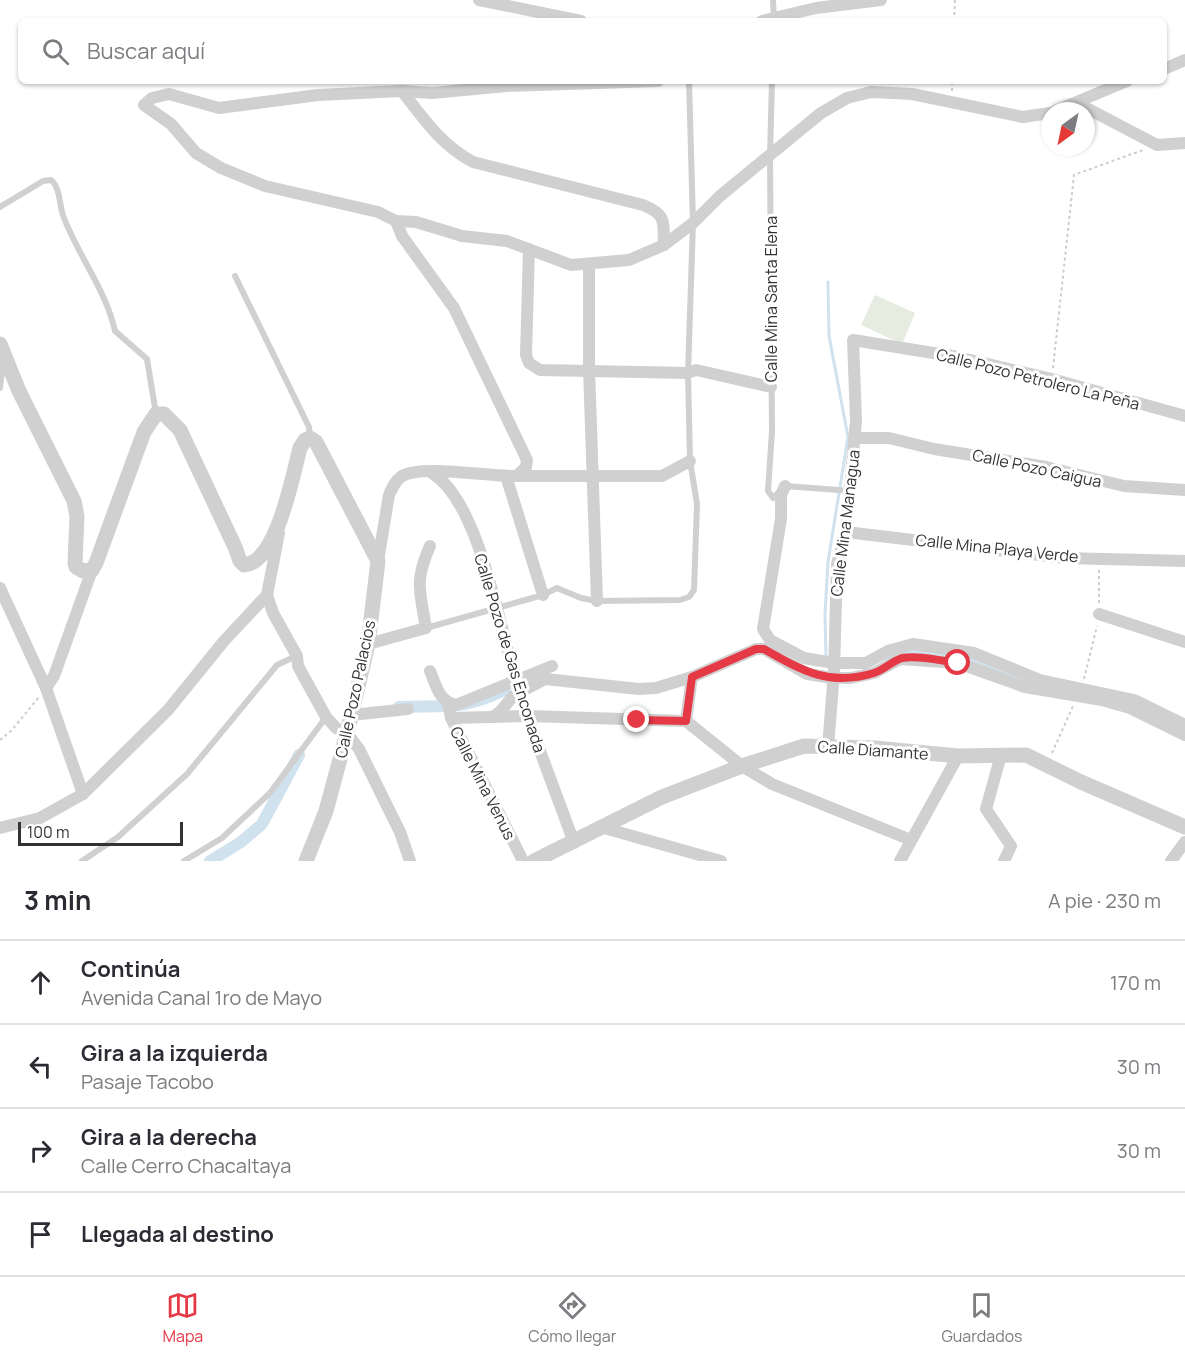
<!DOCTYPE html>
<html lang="es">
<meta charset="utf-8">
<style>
body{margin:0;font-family:Manrope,sans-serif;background:#f7f7f7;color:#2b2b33}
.compass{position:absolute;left:1041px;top:102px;width:54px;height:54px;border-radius:50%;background:#fff;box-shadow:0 2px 4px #0004;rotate:213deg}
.scale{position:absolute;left:18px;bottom:15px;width:165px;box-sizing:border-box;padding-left:6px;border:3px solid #333;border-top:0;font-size:16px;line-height:21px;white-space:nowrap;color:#333;-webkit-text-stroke:4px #fff;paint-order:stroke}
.stop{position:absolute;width:18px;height:18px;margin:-14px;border:4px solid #e63946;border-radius:50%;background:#fff}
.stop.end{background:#e63946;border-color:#fff;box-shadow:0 2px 6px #0008}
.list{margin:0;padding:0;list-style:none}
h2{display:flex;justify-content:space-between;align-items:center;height:78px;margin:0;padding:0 24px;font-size:26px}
h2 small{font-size:20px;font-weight:400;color:#7c7c81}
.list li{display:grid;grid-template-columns:39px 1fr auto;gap:18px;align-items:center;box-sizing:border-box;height:84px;padding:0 24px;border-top:2px solid #e1e1e2}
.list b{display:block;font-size:22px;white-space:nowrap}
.list p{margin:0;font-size:20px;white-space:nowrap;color:#7c7c81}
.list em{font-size:20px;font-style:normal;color:#7c7c81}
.icon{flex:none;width:33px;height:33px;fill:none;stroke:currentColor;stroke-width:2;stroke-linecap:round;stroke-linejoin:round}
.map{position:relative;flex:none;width:1185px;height:861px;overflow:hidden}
.search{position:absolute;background:#fff;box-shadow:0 2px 4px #0004;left:18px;right:18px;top:18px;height:66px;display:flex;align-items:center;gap:15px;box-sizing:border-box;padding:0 21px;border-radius:9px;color:#7c7c81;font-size:22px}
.sheet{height:414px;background:#fff}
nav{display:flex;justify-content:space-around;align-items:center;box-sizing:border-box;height:84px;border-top:2px solid #e1e1e2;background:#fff;font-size:16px;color:#7c7c81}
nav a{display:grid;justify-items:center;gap:3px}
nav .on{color:#e63946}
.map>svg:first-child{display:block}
.green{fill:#e6ecdf}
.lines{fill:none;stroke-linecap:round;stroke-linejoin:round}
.stream{stroke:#cfe2ee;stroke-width:3}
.canal{stroke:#cfe2ee;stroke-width:12}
.path{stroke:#cdcdcd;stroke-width:2;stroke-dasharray:3 3;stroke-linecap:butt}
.service{stroke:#d0d0d0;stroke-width:6}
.minor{stroke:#d0d0d0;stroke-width:12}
.tertiary{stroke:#d0d0d0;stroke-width:15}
.route{stroke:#e63946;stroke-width:8}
.labels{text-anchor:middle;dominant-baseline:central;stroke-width:6;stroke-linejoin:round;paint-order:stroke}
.street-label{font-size:16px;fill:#333;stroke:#fff}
</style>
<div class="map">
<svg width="1185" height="861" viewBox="0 0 1185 861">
<rect width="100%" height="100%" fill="#fff"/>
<polygon class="green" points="875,295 915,313 902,344 861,325"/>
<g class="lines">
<polyline class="stream" points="826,658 825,614 828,562 848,437 829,336 828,282"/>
<g class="canal">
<polyline points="890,660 911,651 973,660 1036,684"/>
<path d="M399 707C443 705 461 711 504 690"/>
<polyline points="210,861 241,842 262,824 299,755"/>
</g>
<g class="path">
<polyline points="954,21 955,0"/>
<polyline points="952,91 952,81"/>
<polyline points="1053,368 1074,175 1143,150"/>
<polyline points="1099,603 1099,569"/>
<polyline points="1084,679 1097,626"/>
<polyline points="0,740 12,730 39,697"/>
<polyline points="1052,753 1073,706"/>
</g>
<g class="service">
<polyline points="773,0 774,20"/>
<polyline points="772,81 770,156 772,431 768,491 773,498 785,486 852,491"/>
<path d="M0 207 43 181 51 180C61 188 59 207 64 218 79 257 106 290 115 331L147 359 156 414"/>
<polyline points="235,276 309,427 310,438"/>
<polyline points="0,388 3,363"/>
<polyline points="426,628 543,595 557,588 581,598 597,601 680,600 689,597 694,590 697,504 690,461 688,373 693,223 689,81"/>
<polyline points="82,861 118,837 187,774 277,665 296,656"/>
<polyline points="184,861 222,838 270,793 326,717"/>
</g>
<g class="minor">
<polyline points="479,0 581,21"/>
<polyline points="762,21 816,8 881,0"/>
<polyline points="1164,69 1185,60"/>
<path d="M402 91C424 119 441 145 473 162L643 205C667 215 663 221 664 245"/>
<polyline points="1077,103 1157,145 1185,143"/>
<polyline points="1055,111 1127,81"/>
<polyline points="396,221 378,212 265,186 221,168 196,153 171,124 144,105 152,98 169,94 219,108 318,95 402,91 432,93 507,86 658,81"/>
<polyline points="529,249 526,355 529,363 540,370 688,373 696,370 771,387"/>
<polyline points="589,265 589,369 597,601"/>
<polyline points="855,438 889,438 934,449 1046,467 1124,486 1185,490"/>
<path d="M432 473C480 502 500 631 517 684 534 738 555 790 574 843"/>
<polyline points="506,476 543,595"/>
<polyline points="517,476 662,476 690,461"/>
<polyline points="785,486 781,495 781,519 763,629 770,640 804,658 834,663 866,663 888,651 913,644 974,653 1040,680 1134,700 1185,725"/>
<polyline points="846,532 1064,558 1185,561"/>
<path d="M378 561 389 495C392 488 395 481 402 476 423 464 490 477 517 476L526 467 527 460 454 308 402 236 396 221 416 222 462 236 507 241 571 265 629 260 664 245 693 223 720 196 821 113 847 98 871 92 912 94 1023 117 1050 113"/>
<polyline points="0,588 46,688 83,794"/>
<polyline points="267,595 273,613 297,656 298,666 326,717 336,728 347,733 359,749 400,832 410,861"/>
<polyline points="1099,614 1185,642"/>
<path d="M368 644 426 628C420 591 414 582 430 546"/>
<path d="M430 671C436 685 439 702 456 705L552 666"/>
<polyline points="46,688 54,676 92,570"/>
<polyline points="448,703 451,718 523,861"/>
<polyline points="351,715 408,709"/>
<polyline points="493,717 500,712 513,696 545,679 639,689 656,688 692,677 756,649 764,649 807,674 833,678 851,678 874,673 900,659 958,663 1025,687 1102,700 1130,708 1185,735"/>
<polyline points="451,718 528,716 686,721 742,766 772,784 911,840"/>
<polyline points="686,721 692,677"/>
<polyline points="828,747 834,672 837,564 846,532 856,420 853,340 958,357 1052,379 1185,416"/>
<polyline points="1001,755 986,809 1011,846 1004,861"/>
<polyline points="0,828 40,818 83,794 168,710 224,641 267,595 279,533"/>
<polyline points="604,828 721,861"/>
<polyline points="900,861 958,756"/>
<polyline points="1171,861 1185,842"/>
</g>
<g class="tertiary">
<path d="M0 344 19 391 74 501 77 516 75 563 76 567 83 571 92 570 96 563 144 432 156 414H164L180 430 235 547 240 561 244 565C277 563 293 474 300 448L305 440 310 438 316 442 378 561 368 644 347 733 326 811 306 861"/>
<polyline points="534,861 662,797 742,766 804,746 875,748 958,756 1026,755 1081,782 1185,827"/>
</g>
</g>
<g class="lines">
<path class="route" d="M637 720 686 721 692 677 756 649H764C801 670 829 687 874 673 884 670 892 661 902 658 920 655 941 661 958 663"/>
</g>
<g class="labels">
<g class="street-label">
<text transform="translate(771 299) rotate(-90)">Calle Mina Santa Elena</text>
<text transform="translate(1038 379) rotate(14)">Calle Pozo Petrolero La Peña</text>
<text transform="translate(1037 468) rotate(12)">Calle Pozo Caigua</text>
<text transform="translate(845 523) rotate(-83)">Calle Mina Managua</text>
<text transform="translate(997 548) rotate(6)">Calle Mina Playa Verde</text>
<text transform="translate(510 653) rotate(73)">Calle Pozo de Gas Enconada</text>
<text transform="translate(355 689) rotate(-78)">Calle Pozo Palacios</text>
<text transform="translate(873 750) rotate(4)">Calle Diamante</text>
<text transform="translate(483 783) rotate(63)">Calle Mina Venus</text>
</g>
</g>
</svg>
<svg class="compass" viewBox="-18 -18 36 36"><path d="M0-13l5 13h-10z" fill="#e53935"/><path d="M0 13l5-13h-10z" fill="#7c7c81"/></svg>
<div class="scale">100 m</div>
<div class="stop" style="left:958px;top:663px"></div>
<div class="stop end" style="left:637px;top:720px"></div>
<div class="search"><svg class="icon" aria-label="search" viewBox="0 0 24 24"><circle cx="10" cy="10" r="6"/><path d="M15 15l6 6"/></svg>Buscar aquí</div>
</div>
<section class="sheet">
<h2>3 min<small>A pie · 230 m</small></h2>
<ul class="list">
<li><svg class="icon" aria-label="ahead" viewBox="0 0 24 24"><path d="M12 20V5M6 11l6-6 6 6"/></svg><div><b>Continúa</b><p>Avenida Canal 1ro de Mayo</p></div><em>170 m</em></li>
<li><svg class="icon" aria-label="left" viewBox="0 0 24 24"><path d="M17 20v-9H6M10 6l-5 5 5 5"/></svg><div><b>Gira a la izquierda</b><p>Pasaje Tacobo</p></div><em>30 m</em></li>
<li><svg class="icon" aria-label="right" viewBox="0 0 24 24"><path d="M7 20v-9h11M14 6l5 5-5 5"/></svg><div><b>Gira a la derecha</b><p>Calle Cerro Chacaltaya</p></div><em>30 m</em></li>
<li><svg class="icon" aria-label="arrive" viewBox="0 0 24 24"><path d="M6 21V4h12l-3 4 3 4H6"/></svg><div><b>Llegada al destino</b></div></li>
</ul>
</section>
<nav>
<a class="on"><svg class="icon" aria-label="map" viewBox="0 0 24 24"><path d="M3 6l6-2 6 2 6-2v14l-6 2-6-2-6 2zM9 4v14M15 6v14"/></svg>Mapa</a>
<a><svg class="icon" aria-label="directions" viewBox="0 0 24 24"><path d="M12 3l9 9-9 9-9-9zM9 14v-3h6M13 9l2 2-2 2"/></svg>Cómo llegar</a>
<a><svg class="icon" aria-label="saved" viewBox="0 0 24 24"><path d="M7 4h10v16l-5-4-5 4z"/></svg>Guardados</a>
</nav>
